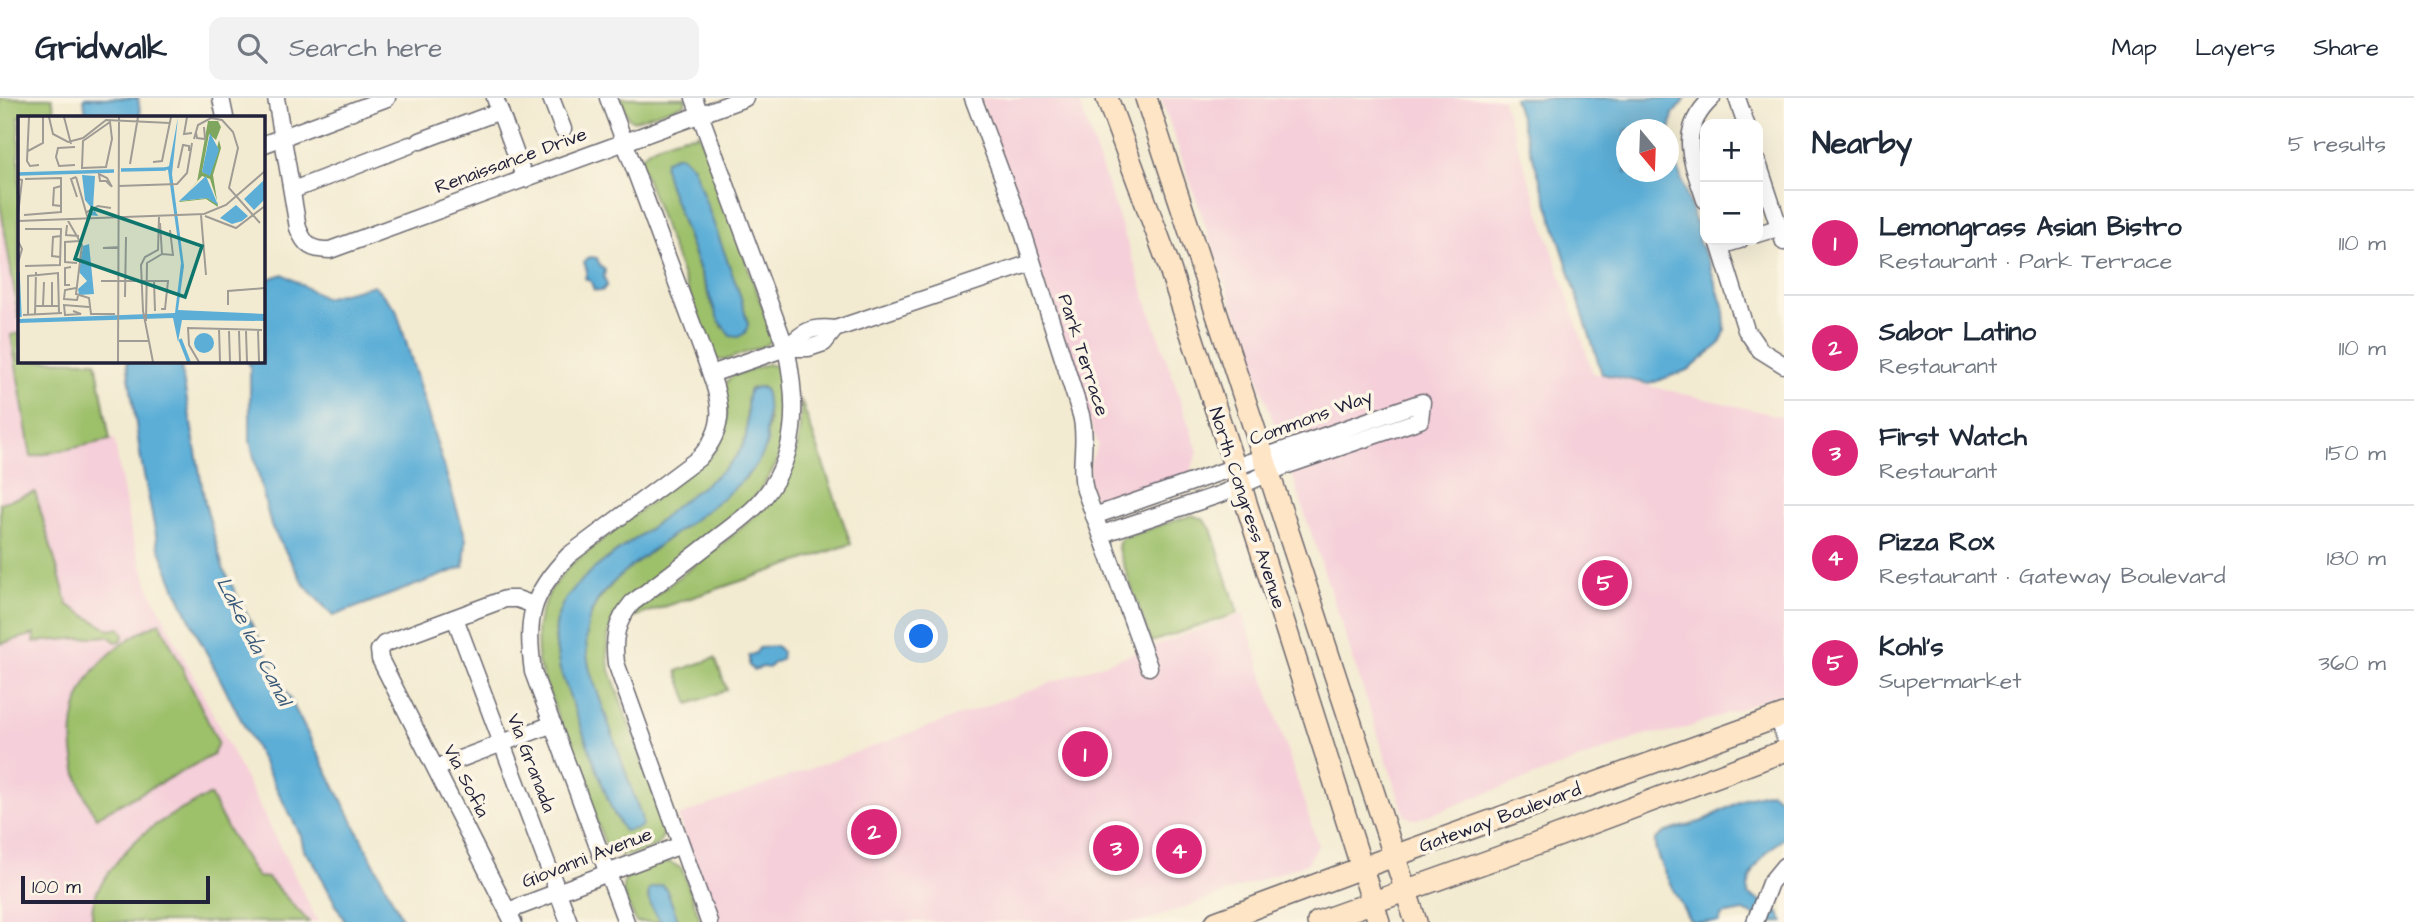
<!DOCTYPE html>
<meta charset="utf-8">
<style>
body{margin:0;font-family:"Architects Daughter",sans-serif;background:#f2f2f3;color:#1f2937}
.controls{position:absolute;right:21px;top:21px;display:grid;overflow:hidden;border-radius:14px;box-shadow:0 7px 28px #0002}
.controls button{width:63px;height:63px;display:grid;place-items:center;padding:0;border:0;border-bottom:2px solid #e0e1e3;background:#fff;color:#1f2937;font:35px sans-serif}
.compass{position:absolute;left:1616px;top:21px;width:63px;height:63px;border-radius:50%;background:#fff;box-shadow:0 7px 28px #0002;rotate:161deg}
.scale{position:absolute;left:21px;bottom:18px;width:189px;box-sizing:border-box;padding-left:7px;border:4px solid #22223b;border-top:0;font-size:19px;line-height:24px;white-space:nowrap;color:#22223b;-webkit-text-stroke:5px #fcf5e5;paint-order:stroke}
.you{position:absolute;left:922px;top:539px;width:24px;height:24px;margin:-18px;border:5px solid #fff;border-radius:50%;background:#1a73e8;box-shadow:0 0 0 10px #1a73e833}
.badge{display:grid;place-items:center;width:46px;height:46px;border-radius:50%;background:#db2777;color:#fff;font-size:23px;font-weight:700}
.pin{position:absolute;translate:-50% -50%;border:4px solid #fff;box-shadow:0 2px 7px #0006}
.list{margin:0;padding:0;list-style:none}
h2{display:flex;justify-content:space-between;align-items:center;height:91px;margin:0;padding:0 28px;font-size:30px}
h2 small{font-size:23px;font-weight:400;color:#747a83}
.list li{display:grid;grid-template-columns:46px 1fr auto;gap:21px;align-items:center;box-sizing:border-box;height:105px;padding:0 28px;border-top:2px solid #e0e1e3}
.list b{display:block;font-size:26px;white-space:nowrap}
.list p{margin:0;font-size:23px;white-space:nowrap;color:#747a83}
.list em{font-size:23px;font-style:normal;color:#747a83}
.icon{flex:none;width:38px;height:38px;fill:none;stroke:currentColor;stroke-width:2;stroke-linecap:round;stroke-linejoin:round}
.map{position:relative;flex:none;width:1784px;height:824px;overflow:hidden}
header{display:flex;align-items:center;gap:42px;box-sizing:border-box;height:98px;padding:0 35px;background:#fff;border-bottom:2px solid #e0e1e3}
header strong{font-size:33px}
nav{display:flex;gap:38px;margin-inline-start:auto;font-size:24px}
.search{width:490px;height:63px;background:#f2f2f3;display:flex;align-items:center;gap:18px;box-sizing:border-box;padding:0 24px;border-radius:14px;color:#747a83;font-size:26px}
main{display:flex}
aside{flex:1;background:#fff}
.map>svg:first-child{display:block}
.built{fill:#f5cfd9}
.green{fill:#9dc06a;stroke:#607152;stroke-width:2;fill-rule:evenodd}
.water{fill:#5caed7;stroke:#3f6889;stroke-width:2}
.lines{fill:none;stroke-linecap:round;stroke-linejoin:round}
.minor-casing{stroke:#6b6870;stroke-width:19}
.secondary-casing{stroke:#6b6870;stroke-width:24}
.minor{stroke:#fff;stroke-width:16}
.secondary{stroke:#fee5c5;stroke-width:21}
.labels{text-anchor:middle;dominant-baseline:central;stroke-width:7;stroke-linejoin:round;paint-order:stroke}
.street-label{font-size:19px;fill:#22223b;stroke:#fcf5e5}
.water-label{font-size:21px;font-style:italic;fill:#395a79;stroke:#fcf5e5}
.inset-river{fill:none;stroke:#5caed7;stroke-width:3.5}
.inset-road{fill:none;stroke:#9f9b95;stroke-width:2}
.view{fill:#0f766e;fill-opacity:0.15;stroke:#0f766e;stroke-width:3.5}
.inset-edge{fill:none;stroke:#22223b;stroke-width:3.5}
</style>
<header>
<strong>Gridwalk</strong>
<div class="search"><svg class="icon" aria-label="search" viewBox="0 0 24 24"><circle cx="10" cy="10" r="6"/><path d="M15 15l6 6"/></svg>Search here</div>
<nav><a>Map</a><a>Layers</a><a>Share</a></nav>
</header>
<main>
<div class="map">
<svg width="1784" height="824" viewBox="0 0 1784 824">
<rect width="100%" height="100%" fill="#fcf5e5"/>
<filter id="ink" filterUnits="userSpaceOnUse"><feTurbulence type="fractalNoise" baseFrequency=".0143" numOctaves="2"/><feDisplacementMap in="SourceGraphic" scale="14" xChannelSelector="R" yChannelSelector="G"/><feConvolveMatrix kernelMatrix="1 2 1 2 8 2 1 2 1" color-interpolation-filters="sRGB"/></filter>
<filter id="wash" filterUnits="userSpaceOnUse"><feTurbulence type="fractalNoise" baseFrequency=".00686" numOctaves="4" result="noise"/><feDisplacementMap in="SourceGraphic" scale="28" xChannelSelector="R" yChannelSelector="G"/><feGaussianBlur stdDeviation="1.57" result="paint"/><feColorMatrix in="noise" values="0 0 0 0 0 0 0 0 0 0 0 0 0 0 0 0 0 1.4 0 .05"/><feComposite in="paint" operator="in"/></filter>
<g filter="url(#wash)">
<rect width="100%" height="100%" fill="#f3ebd1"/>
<g class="built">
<polygon points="0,0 52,0 56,19 19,19 19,262 96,263 110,342 114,340 131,435 150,492 318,824 0,824"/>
<polygon points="980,0 1078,0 1198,354 1187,381 1098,412 1089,384 1091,362 1098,347"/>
<polygon points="1161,0 1502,0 1593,275 1784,319 1784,595 1675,634 1648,636 1415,722 1405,718 1293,380"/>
<polygon points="1243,516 1318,747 1308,765 1144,824 715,824 678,718"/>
</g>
<g class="green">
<polygon points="0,0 52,0 56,19 19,19 19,221 0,105"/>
<polygon points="620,0 686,0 685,6 633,23 628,19"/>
<path d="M697 35 700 38 772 235 771 243 764 248 725 262H718L712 257 639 61V57L643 58C649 47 683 37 696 37ZM682 58 693 69 741 200 748 226 723 230 711 204 668 85Z"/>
<polygon points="19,235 19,262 96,263 110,342 31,359 11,237"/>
<path d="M767 266 779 269 784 278 787 324 776 367 756 398 623 505C608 525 605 544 609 569L666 731 659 746C642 754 617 767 605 746L538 565 537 531 540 517 550 493 569 468 715 354 727 324 726 285 732 278ZM762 289 769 323 766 335 767 343 747 379 619 478 596 505 588 525 585 549 590 573 641 718 624 733 612 712 560 572C556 552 551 528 562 509 582 473 622 451 654 427 664 420 672 410 682 403 702 389 725 374 739 354 753 334 742 311 750 291Z"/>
<path d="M801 302 851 446 628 521C674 476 769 425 792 366 800 346 800 324 801 302Z"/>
<polygon points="35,394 68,507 110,532 120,530 124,536 122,542 116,544 108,538 34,544 35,536 0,546 0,405"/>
<polygon points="1192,417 1203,421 1211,431 1238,515 1151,544 1118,451 1119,444 1122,440"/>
<path d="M160 524 218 644 213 657 96 719C64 668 61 598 110 556 125 542 142 533 160 524Z"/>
<polygon points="715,560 727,592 689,606 677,573"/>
<path d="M210 697 228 732 257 779 268 780 309 824H92C91 799 98 790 112 770 142 729 167 719 210 697Z"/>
<path d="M670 764 682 771 701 824H679L666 791 659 788 649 791 648 801 661 824H636C632 814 625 803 623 793 620 772 655 764 670 764Z"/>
</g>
<g class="water">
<polygon points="84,0 138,0 141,19 86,19"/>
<polygon points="1514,0 1686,0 1673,16 1669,38 1668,32 1626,32 1626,74 1668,74 1669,43 1696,126 1699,145 1707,160 1724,211 1725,233 1720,246 1690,271 1649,286 1602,276"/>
<polygon points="675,58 682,58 693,69 741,200 748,227 745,235 738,239 730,238 718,221 668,85 664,68 666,62"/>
<polygon points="589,159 597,160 600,168 605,172 604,179 607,187 602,193 594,192 591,184 585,180 587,173 584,164"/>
<polygon points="283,176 324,200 374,187 396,211 466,441 464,469 333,518 305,488 271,428 250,343 250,269 248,263 262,262 263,183"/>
<polygon points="127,263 180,263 205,405 223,470 404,824 345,824 313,763 304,753 301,738 199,540 177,494 158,447 141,362"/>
<path d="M757 289 765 291C769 307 767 319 766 334 766 337 768 341 767 344 757 397 628 453 596 505 583 526 585 551 590 573L641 718 642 727 639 730 624 733 612 712 560 572C556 551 552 529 561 509 578 476 624 450 653 428 663 421 671 411 681 404 701 388 728 373 741 351 752 332 744 313 749 293Z"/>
<polygon points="776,548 782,554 781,562 773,565 769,570 762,569 754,572 749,568 749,558 756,555 759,550"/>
<path d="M1771 694 1784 703V740C1766 753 1746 774 1748 797 1762 804 1778 809 1784 824H1768L1744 813 1722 817 1719 824H1694L1689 821C1680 803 1653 760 1655 742L1666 734 1703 723 1746 700Z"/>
<path d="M662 787 666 791 679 824H661C654 813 646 804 649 791Z"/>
</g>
</g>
<g filter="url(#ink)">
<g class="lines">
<defs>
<g id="minor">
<polyline points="221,0 225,19"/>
<path d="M276 0 298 130C305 148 311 152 330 152L745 0"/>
<polyline points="495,0 525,81"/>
<polyline points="551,0 563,31"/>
<path d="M608 0 705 260C719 299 731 326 699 360L569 457C530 497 526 520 533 574L626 824"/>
<path d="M694 0 786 250C798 305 799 362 758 406 745 420 728 431 713 443 686 464 659 485 632 505 616 524 613 540 616 565L709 824"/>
<path d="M973 0 1020 125 1081 317C1088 343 1078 367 1085 392L1149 569"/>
<polyline points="1737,0 1746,26"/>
<polyline points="420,43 500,13"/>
<polyline points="262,47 387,0"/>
<polyline points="1758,65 1784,144"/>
<polyline points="293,92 410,47"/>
<path d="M1705 102C1692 62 1676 34 1712 0"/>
<polyline points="1758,136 1784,128"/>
<polyline points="1718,142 1746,232 1760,252 1784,267"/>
<polyline points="1720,148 1740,142"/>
<path d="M786 250C803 234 810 228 835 231L1031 165"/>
<polyline points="711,276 786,250 809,250 824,245 835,231"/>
<polyline points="1094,418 1422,304 1420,322 1285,368 1221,396 1102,436"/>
<polyline points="455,520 569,824"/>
<polyline points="1779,619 1784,638"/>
<polyline points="436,670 553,626"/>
<polyline points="508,813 681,747"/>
<polyline points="513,824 380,561 379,552 384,546 505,501 517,501 534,507"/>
<polyline points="1755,824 1770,785 1784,768"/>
</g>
<g id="secondary">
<polyline points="1107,0 1168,165 1235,370 1379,824"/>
<polyline points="1146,0 1416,824"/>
<polyline points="1216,824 1361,770 1784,617"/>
<polyline points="1318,824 1528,749 1784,653"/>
</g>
</defs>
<use href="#minor" class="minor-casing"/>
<use href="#secondary" class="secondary-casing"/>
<use href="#minor" class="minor"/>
<use href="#secondary" class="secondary"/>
</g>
</g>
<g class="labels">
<g class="street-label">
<text transform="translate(511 63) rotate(-20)">Renaissance Drive</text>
<text transform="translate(1083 257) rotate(72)">Park Terrace</text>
<text transform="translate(1311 320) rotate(-20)">Commons Way</text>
<text transform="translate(1247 410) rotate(72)">North Congress Avenue</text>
<text transform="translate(531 665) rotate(69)">Via Granada</text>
<text transform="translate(466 683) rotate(63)">Via Sofia</text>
<text transform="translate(1500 720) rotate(-20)">Gateway Boulevard</text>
<text transform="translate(587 760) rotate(-21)">Giovanni Avenue</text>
</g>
<g class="water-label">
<text transform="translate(254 543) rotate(63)">Lake Ida Canal</text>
</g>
</g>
<g transform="translate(18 18)">
<rect width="247" height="247" fill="#f3ebd1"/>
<path d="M190 5H200L203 11 198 24 191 18 184 56 192 59 201 24 203 32 195 59 200 91 188 83 161 86 179 66ZM184 60 192 63 200 88 189 82 162 85Z" fill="#7ea65e" fill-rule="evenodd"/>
<path d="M160 1 154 58 166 150 160 194 247 198V205L164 204 160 226 155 202 0 207V203L157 197 163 147 150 54 143 53 151 50ZM192 17 201 34 192 60 184 56ZM64 59 77 60 75 92 80 100 71 99 76 95 67 84ZM188 60 200 89 189 82 161 85ZM247 63V83L236 94 226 83ZM218 89 230 100 224 105 214 108 202 102ZM71 128 76 178 61 179 60 173 69 165 61 156 65 130ZM176 227a10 10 0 1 1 20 0a10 10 0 1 1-20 0Z" fill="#5caed7"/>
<path class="inset-river" d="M103 54 148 53M0 58 96 55M0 156 2 201M162 223 171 246"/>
<path class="inset-road" d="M11 1 9 45 12 50 21 49M31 1 35 18 50 26 65 22 88 4 152 7M46 1 53 28M169 1 166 18 174 17M92 6 94 23 88 51 64 52 65 25ZM178 17 179 22 187 23 186 11M176 23 180 9 193 2 204 4 215 16 220 32 211 72 242 107M10 35 25 27V1M135 46 144 45 153 1M112 48 120 1M57 49 41 50 38 41 40 32 57 31M160 52 165 29 171 30V35M58 61 70 103M58 61 53 63 59 81M0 63 4 64 0 99M93 70 88 65H82L81 58 89 62 94 71M100 70 159 68 169 57 174 27M43 90 35 89 36 72 43 70M69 96 80 90 93 92M6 99 43 96V62L7 63M183 99 188 159M187 100 218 112 247 90M49 103 64 129 58 178 71 182 73 198H97M0 105 186 98 208 89 247 55M142 107 144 138M49 109 48 119 61 120M7 113H43L42 149 7 150M0 125 4 133 0 147M101 131 85 132H101M42 141 34 140 35 121 43 120M59 147 47 146V126L62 125M83 165H150L147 193H143M136 165 137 195M52 169H47V152L53 151M58 172 47 174 46 183 59 184 60 180M107 181 108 121M210 189V175L247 172M17 190H41M25 190 26 166M34 190V166M55 195 63 198 47 199 46 189 71 191M5 199 44 197M10 199V160L40 157 41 197M17 199 18 156M128 205 129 147 144 138 155 139 152 114M0 209 1 246M201 212 202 246M240 214 241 246M211 215 212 246M221 215 222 246M228 215 229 246M99 225H131M100 246 101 1M135 246 125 195 123 149 127 141 140 134 141 101M181 246 171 229 170 212 244 214"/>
<path class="view" d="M74 92 184 130 167 181 57 143Z"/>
<rect width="247" height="247" class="inset-edge"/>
</g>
</svg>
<div class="controls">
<button>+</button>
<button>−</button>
</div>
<svg class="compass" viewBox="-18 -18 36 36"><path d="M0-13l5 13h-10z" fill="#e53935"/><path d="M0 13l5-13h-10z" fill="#747a83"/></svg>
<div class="scale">100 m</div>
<div class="you"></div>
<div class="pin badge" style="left:1085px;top:656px">1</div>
<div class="pin badge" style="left:874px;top:734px">2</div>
<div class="pin badge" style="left:1116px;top:750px">3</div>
<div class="pin badge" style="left:1179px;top:753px">4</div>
<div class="pin badge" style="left:1605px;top:485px">5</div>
</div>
<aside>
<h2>Nearby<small>5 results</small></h2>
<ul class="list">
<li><span class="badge">1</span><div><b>Lemongrass Asian Bistro</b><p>Restaurant · Park Terrace</p></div><em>110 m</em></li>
<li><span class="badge">2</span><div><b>Sabor Latino</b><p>Restaurant</p></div><em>110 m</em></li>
<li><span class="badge">3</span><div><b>First Watch</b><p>Restaurant</p></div><em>150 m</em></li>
<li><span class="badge">4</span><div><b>Pizza Rox</b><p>Restaurant · Gateway Boulevard</p></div><em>180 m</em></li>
<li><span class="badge">5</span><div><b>Kohl's</b><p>Supermarket</p></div><em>360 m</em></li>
</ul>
</aside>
</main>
